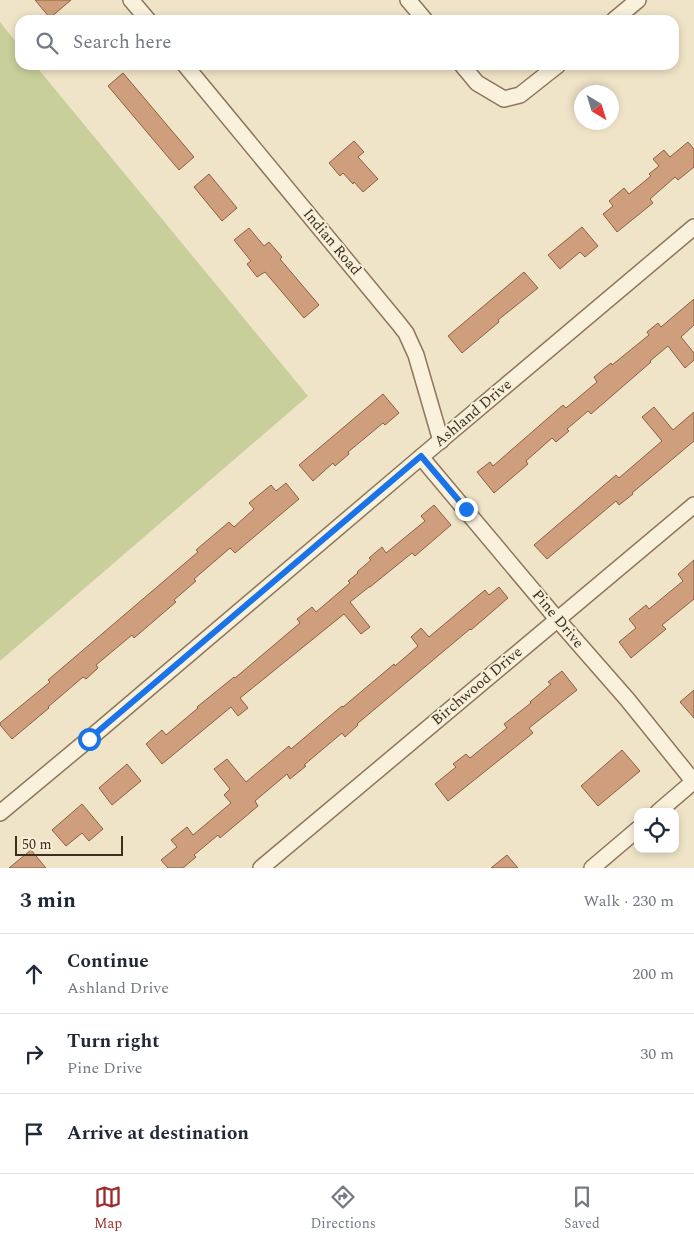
<!DOCTYPE html>
<meta charset="utf-8">
<style>
body{margin:0;font-family:Spectral,serif;background:#f2f2f3;color:#1f2937}
.controls{position:absolute;right:15px;bottom:15px;display:grid;overflow:hidden;border-radius:10px;box-shadow:0 2px 8px #0003}
.controls button{width:45px;height:45px;display:grid;place-items:center;padding:0;border:0;border-bottom:1px solid #e0e1e3;background:#fff;color:#1f2937;font:25px sans-serif}
.compass{position:absolute;left:574px;top:85px;width:45px;height:45px;border-radius:50%;background:#fff;box-shadow:0 2px 8px #0003;rotate:142deg}
.scale{position:absolute;left:15px;bottom:12px;width:108px;box-sizing:border-box;padding-left:5px;border:2px solid #3d2e20;border-top:0;font-size:14px;line-height:18px;white-space:nowrap;color:#3d2e20;-webkit-text-stroke:4px #f7eed8;paint-order:stroke}
.stop{position:absolute;width:15px;height:15px;margin:-11px;border:4px solid #1a73e8;border-radius:50%;background:#fff}
.stop.end{background:#1a73e8;border-color:#fff;box-shadow:0 1px 5px #0008}
.list{margin:0;padding:0;list-style:none}
h2{display:flex;justify-content:space-between;align-items:center;height:65px;margin:0;padding:0 20px;font-size:21px}
h2 small{font-size:16px;font-weight:400;color:#747a83}
.list li{display:grid;grid-template-columns:32px 1fr auto;gap:15px;align-items:center;box-sizing:border-box;height:80px;padding:0 20px;border-top:1px solid #e0e1e3}
.list b{display:block;font-size:19px;white-space:nowrap}
.list p{margin:0;font-size:16px;white-space:nowrap;color:#747a83}
.list em{font-size:16px;font-style:normal;color:#747a83}
.icon{flex:none;width:28px;height:28px;fill:none;stroke:currentColor;stroke-width:2;stroke-linecap:round;stroke-linejoin:round}
.map{position:relative;flex:none;width:694px;height:868px;overflow:hidden}
.search{position:absolute;background:#fff;box-shadow:0 2px 8px #0003;left:15px;right:15px;top:15px;height:55px;display:flex;align-items:center;gap:12px;box-sizing:border-box;padding:0 18px;border-radius:15px;color:#747a83;font-size:19px}
.sheet{height:305px;background:#fff}
nav{display:flex;justify-content:space-around;align-items:center;box-sizing:border-box;height:70px;border-top:1px solid #e0e1e3;background:#fff;font-size:14px;color:#747a83}
nav a{display:grid;justify-items:center;gap:2px}
nav .on{color:#9e2a2b}
.map>svg:first-child{display:block}
.green{fill:#c9cf9b}
.building{fill:#cf9f7d;stroke:#8d5f41}
.lines{fill:none;stroke-linecap:round;stroke-linejoin:round}
.minor-casing{stroke:#8d765c;stroke-width:18}
.minor{stroke:#faf1dc;stroke-width:15}
.route{stroke:#1a73e8;stroke-width:6}
.labels{text-anchor:middle;dominant-baseline:central;stroke-width:4;stroke-linejoin:round;paint-order:stroke}
.street-label{font-size:15px;fill:#3d2e20;stroke:#f7eed8}
</style>
<div class="map">
<svg width="694" height="868" viewBox="0 0 694 868">
<rect width="100%" height="100%" fill="#f0e4c8"/>
<polygon class="green" points="0,22 20,47 20,65 35,65 308,396 0,661"/>
<g class="building">
<polygon points="35,0 71,0 50,18"/>
<polygon points="123,73 194,157 179,170 108,86"/>
<polygon points="354,141 364,152 358,157 378,179 363,192 354,182 353,184 343,173 340,176 329,163"/>
<polygon points="688,142 694,149 694,167 678,180 675,177 650,199 653,203 617,232 603,214 613,206 609,201 624,188 629,194 651,176 649,174 659,166 653,159 664,150 670,157"/>
<polygon points="209,174 237,208 222,221 194,187"/>
<polygon points="582,227 598,246 585,257 580,252 560,269 548,255"/>
<polygon points="249,228 264,246 269,242 282,257 280,259 319,305 304,318 265,272 257,277 247,264 251,261 234,240"/>
<polygon points="524,272 538,288 498,320 499,322 462,353 448,336"/>
<polygon points="694,299 694,325 681,337 694,353 694,360 685,368 668,346 650,361 651,362 591,414 588,411 567,429 569,431 556,442 552,438 526,461 528,464 494,493 477,472 490,462 493,466 563,405 566,408 597,382 594,377 611,363 612,365 649,335 647,332 658,323 661,327"/>
<polygon points="383,394 399,413 385,425 383,423 348,452 349,454 335,466 333,463 313,481 299,465"/>
<polygon points="654,407 673,430 694,412 694,441 632,493 633,494 619,505 616,501 547,559 534,545 616,475 619,478 662,441 642,417"/>
<polygon points="286,483 299,499 235,553 230,548 194,579 196,581 174,600 176,602 134,638 132,635 96,665 98,668 86,679 83,677 48,707 49,708 12,739 0,725 0,723 50,682 48,680 198,552 196,550 229,522 234,527 254,509 249,503 271,485 276,491"/>
<polygon points="434,505 451,525 415,556 412,553 370,587 369,587 350,602 370,627 361,634 344,614 240,698 248,708 238,716 231,707 162,764 146,744 162,730 166,735 198,708 197,707 234,677 235,678 300,623 297,619 312,607 316,612 350,583 348,581 358,573 357,572 371,560 369,558 382,547 386,553 425,521 421,516"/>
<polygon points="694,560 694,599 662,625 666,629 631,658 619,642 636,628 629,619 646,605 649,609 683,581 678,574"/>
<polygon points="499,587 508,598 471,630 470,629 357,724 358,725 345,737 342,733 304,765 306,766 290,779 287,774 255,801 258,806 220,838 218,835 194,855 196,857 183,868 168,868 161,860 177,847 171,840 187,827 193,835 231,803 224,795 230,789 214,769 227,759 246,782 289,746 291,749 342,706 343,707 394,664 395,666 418,646 411,637 421,628 429,637 485,590 489,595"/>
<polygon points="562,671 577,690 529,728 533,733 448,801 435,784 456,767 453,764 466,754 470,758 507,728 504,724 531,703 530,702 551,684 548,682"/>
<polygon points="694,690 694,718 680,702"/>
<polygon points="622,750 640,771 598,806 581,786"/>
<polygon points="127,764 141,781 112,805 99,788"/>
<polygon points="82,804 103,829 89,841 82,833 66,846 52,830"/>
<polygon points="31,850 46,868 9,868"/>
<polygon points="507,855 518,868 491,868"/>
</g>
<g class="lines">
<defs>
<g id="minor">
<polyline points="131,0 148,20"/>
<polyline points="408,0 425,20"/>
<polyline points="614,20 638,0"/>
<polyline points="185,65 399,324 406,333 416,355 441,441"/>
<polyline points="462,65 477,83 504,99 520,95 558,65"/>
<polyline points="421,457 557,619 627,699 694,782"/>
<polyline points="658,812 694,781"/>
<polyline points="0,813 89,739 421,457 694,227"/>
<polyline points="261,868 694,505"/>
<polyline points="592,868 638,829"/>
</g>
</defs>
<use href="#minor" class="minor-casing"/>
<use href="#minor" class="minor"/>
</g>
<g class="lines">
<polyline class="route" points="89,739 421,456 466,509"/>
</g>
<g class="labels">
<g class="street-label">
<text transform="translate(332 242) rotate(50)">Indian Road</text>
<text transform="translate(473 413) rotate(-40)">Ashland Drive</text>
<text transform="translate(558 619) rotate(50)">Pine Drive</text>
<text transform="translate(477 686) rotate(-40)">Birchwood Drive</text>
</g>
</g>
</svg>
<div class="controls">
<button><svg class="icon" aria-label="locate" viewBox="0 0 24 24"><circle cx="12" cy="12" r="6"/><path d="M12 2v4M12 18v4M2 12h4M18 12h4"/></svg></button>
</div>
<svg class="compass" viewBox="-18 -18 36 36"><path d="M0-13l5 13h-10z" fill="#e53935"/><path d="M0 13l5-13h-10z" fill="#747a83"/></svg>
<div class="scale">50 m</div>
<div class="stop" style="left:89px;top:739px"></div>
<div class="stop end" style="left:466px;top:509px"></div>
<div class="search"><svg class="icon" aria-label="search" viewBox="0 0 24 24"><circle cx="10" cy="10" r="6"/><path d="M15 15l6 6"/></svg>Search here</div>
</div>
<section class="sheet">
<h2>3 min<small>Walk · 230 m</small></h2>
<ul class="list">
<li><svg class="icon" aria-label="ahead" viewBox="0 0 24 24"><path d="M12 20V5M6 11l6-6 6 6"/></svg><div><b>Continue</b><p>Ashland Drive</p></div><em>200 m</em></li>
<li><svg class="icon" aria-label="right" viewBox="0 0 24 24"><path d="M7 20v-9h11M14 6l5 5-5 5"/></svg><div><b>Turn right</b><p>Pine Drive</p></div><em>30 m</em></li>
<li><svg class="icon" aria-label="arrive" viewBox="0 0 24 24"><path d="M6 21V4h12l-3 4 3 4H6"/></svg><div><b>Arrive at destination</b></div></li>
</ul>
</section>
<nav>
<a class="on"><svg class="icon" aria-label="map" viewBox="0 0 24 24"><path d="M3 6l6-2 6 2 6-2v14l-6 2-6-2-6 2zM9 4v14M15 6v14"/></svg>Map</a>
<a><svg class="icon" aria-label="directions" viewBox="0 0 24 24"><path d="M12 3l9 9-9 9-9-9zM9 14v-3h6M13 9l2 2-2 2"/></svg>Directions</a>
<a><svg class="icon" aria-label="saved" viewBox="0 0 24 24"><path d="M7 4h10v16l-5-4-5 4z"/></svg>Saved</a>
</nav>
